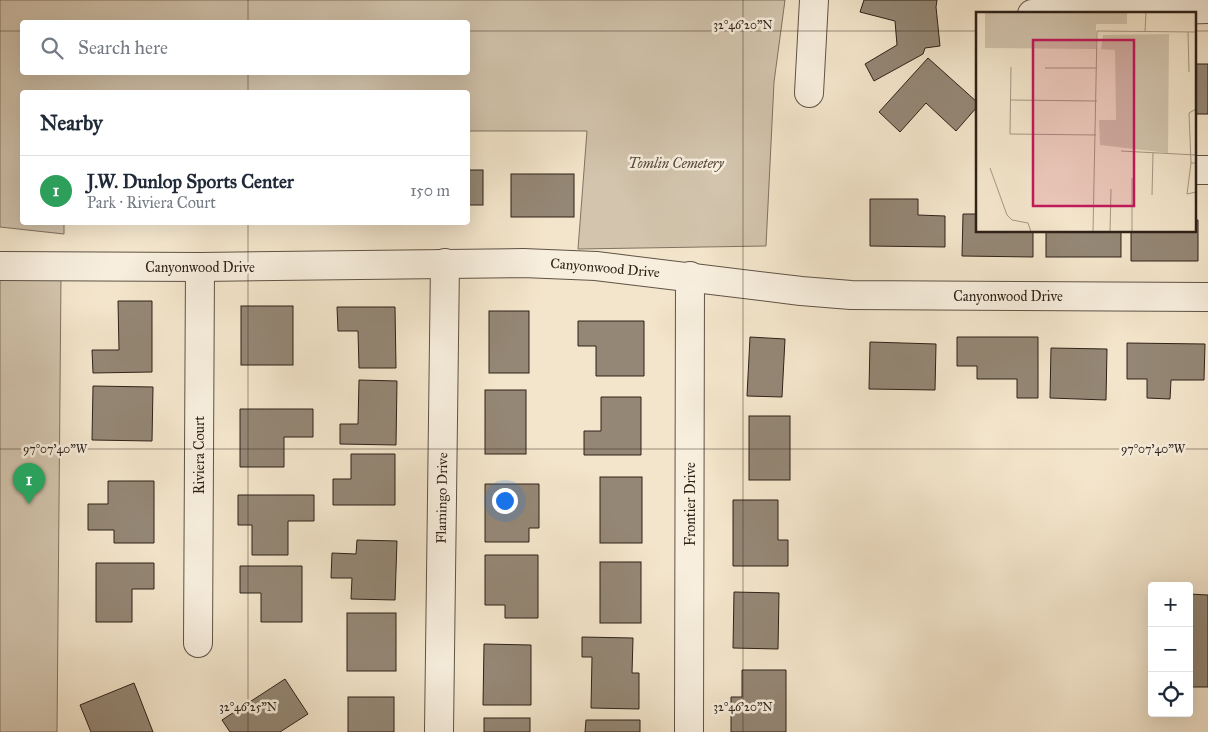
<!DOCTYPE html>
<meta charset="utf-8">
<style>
body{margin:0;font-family:"IM FELL Great Primer",serif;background:#f2f2f3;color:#1f2937}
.controls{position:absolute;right:15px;bottom:15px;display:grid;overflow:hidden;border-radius:5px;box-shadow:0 5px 20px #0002}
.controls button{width:45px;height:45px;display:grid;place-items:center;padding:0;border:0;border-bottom:1px solid #e0e1e3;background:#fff;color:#1f2937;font:25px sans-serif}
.you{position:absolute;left:504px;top:500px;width:18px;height:18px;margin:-12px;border:4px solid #fff;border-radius:50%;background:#1a73e8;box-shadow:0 0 0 8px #1a73e833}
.badge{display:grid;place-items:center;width:32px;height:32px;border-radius:50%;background:#7c3aed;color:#fff;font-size:16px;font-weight:700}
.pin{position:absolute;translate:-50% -41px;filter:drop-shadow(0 1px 2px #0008)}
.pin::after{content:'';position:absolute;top:26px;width:18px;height:15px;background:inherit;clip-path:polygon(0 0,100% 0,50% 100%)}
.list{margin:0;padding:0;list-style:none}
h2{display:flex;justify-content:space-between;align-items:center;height:65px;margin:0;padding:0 20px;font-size:21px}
h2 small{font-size:16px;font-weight:400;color:#747a83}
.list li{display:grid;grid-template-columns:32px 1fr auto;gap:15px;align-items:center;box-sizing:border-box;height:70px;padding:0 20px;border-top:1px solid #e0e1e3}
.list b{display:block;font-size:19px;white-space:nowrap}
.list p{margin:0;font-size:16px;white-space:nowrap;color:#747a83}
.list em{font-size:16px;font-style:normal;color:#747a83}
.icon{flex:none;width:28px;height:28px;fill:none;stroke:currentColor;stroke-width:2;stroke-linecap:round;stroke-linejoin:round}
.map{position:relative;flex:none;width:1208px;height:732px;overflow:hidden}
.search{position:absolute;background:#fff;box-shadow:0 5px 20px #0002;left:20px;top:20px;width:450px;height:55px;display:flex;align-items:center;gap:12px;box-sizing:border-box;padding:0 18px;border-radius:5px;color:#747a83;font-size:19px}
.panel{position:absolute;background:#fff;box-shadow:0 5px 20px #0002;left:20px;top:90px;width:450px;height:135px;border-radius:5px}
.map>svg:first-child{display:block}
.green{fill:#d2c4ad;stroke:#807362;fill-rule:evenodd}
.building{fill:#948775;stroke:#2e2218}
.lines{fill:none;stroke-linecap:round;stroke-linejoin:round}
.minor-casing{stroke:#5f5345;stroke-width:30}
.minor{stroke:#f7eedd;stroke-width:28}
.ticks{fill:none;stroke:#2e2218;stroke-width:1;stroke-opacity:0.45}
.labels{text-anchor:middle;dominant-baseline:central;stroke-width:5;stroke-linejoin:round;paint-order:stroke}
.park-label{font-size:14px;font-style:italic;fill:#574a3d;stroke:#f7eedd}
.street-label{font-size:14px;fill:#2e2218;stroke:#f7eedd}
.inset-road{fill:none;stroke:#a49783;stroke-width:1}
.view{fill:#c2185b;fill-opacity:0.15;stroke:#c2185b;stroke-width:2.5}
.inset-edge{fill:none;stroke:#2e2218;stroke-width:2.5}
.ticks-label{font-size:12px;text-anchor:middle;fill:#2e2218;stroke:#f7eedd;stroke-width:5;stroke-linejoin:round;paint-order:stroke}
</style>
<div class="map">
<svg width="1208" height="732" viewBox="0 0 1208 732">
<rect width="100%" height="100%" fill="#f3e5cb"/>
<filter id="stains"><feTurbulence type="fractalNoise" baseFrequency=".004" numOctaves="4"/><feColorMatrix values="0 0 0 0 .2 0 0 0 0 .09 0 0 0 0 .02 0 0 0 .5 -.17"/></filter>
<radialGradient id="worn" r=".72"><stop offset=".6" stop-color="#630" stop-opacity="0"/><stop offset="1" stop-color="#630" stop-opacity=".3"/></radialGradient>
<g class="green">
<path d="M0 0H785L774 82 766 246 578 249 587 131H468V92H22V222L64 223V234L0 227ZM22 22H468V72H22Z"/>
<polygon points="0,275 61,276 57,732 0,732"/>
</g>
<g class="building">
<polygon points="864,0 937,0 936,7 940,46 925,48 923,54 874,81 865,64 897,45 895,21 860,12"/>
<polygon points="928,58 977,102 977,107 956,131 926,103 900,132 879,112"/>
<rect x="1194" y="64" width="14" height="50"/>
<rect x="468" y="170" width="15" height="35"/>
<rect x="511" y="174" width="63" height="43"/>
<polygon points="870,199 918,199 918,215 945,216 945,247 870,246"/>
<polygon points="963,214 977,214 977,231 1033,231 1033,257 962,256"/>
<polygon points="1194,220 1198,220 1198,261 1131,261 1131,231 1194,231"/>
<rect x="1046" y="231" width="75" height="26"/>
<polygon points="118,301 152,301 152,372 93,373 92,350 119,350"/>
<rect x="241" y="306" width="52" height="59"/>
<polygon points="337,307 395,307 396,368 359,368 358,331 338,331"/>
<rect x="489" y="311" width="40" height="62"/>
<polygon points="578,321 644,321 644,376 596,376 596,346 578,346"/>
<polygon points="750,337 785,339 782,397 747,396"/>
<polygon points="957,337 1038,337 1038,398 1017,398 1017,379 977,379 977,366 957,366"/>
<polygon points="870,342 936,344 935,390 869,389"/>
<polygon points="1127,343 1205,344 1204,380 1171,380 1170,399 1147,398 1147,379 1127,379"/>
<polygon points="1051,348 1107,349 1106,400 1050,398"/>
<polygon points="359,380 397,381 396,445 340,444 340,424 358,424"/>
<polygon points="93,386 153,387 152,441 92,440"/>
<rect x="485" y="390" width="41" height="64"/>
<polygon points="601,397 641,397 641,455 584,455 584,431 601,431"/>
<polygon points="240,409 313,409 313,437 284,437 284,467 240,467"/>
<rect x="749" y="416" width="41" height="64"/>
<polygon points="351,454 395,454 395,505 333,505 333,479 351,479"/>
<rect x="600" y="477" width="42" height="66"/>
<polygon points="108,481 154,481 154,543 114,543 114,530 88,530 88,504 108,504"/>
<polygon points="485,484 539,484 539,528 529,528 529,542 485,542"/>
<polygon points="238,495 314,495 314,521 288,521 288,555 252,555 252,525 238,525"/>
<polygon points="733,500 778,500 778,540 788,540 788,566 733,566"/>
<polygon points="357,540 397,541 395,600 351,599 352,578 331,578 332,553 356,554"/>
<polygon points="485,555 538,555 538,618 505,618 505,605 485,605"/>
<rect x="600" y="562" width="41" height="61"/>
<polygon points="96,563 154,563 154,589 132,589 132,622 96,622"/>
<polygon points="240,566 302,566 302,622 261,622 261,593 240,593"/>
<polygon points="734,592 779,593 778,649 733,648"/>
<polygon points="1189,594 1208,595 1208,687 1189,687"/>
<rect x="347" y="613" width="49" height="58"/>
<polygon points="582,637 633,638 632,673 639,673 639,709 591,708 592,657 582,657"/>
<polygon points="484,644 531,645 531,705 483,705"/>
<polygon points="742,670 786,670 786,732 731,732 731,697 742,697"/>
<polygon points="285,679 308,714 280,732 230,732 222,720"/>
<polygon points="134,683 153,732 91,732 80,705"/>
<rect x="348" y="697" width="46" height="35"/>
<rect x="484" y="718" width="46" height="14"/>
<polygon points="586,720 640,720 640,732 585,732"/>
</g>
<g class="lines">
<defs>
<g id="minor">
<polyline points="1032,14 1208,9"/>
<polyline points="809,93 814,0"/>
<polyline points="1194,170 1208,170"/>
<polyline points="0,266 200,267 523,263 596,266 801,291 851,295 1208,297"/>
<polyline points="198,643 200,267"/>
<polyline points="439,732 445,263"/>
<polyline points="689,732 690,276"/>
</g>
</defs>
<use href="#minor" class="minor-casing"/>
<use href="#minor" class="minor"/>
</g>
<path class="ticks" d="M248 0V22M743 0V732M0 31H22M468 31H977M1194 31H1208M248 72V92M248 222V732M0 449H1208"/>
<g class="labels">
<g class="park-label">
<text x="676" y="163">Tomlin Cemetery</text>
</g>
<g class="street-label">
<text x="200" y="267">Canyonwood Drive</text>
<text transform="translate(605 268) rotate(5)">Canyonwood Drive</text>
<text x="1008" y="296">Canyonwood Drive</text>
<text transform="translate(199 455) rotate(-90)">Riviera Court</text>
<text transform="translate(442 498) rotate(-89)">Flamingo Drive</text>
<text transform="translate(690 504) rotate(-90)">Frontier Drive</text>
</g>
</g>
<g transform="translate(976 12)">
<rect width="220" height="220" fill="#f3e5cb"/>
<path d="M9 0H151V12H120V37L9 36ZM193 22 192 141 124 133 123 108H140L139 38 125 37 127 23Z" fill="#d2c4ad"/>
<path class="inset-road" d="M169 20 170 0M212 20 213 60M35 55 34 122 120 123M69 56H121M34 88 121 89M220 97 213 101 215 151H220M145 139 220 143M215 151 211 182 220 180M14 156 31 203 36 208 52 211 55 220M156 166V220M176 183 177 141M117 220 121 19 220 20M134 220 135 177"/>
<path class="view" d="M57 28H158V194H57Z"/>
<rect width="220" height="220" class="inset-edge"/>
</g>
<g class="ticks-label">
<text x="743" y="29">32°46'20"N</text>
<text x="1153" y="453">97°07'40"W</text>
<text x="55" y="453">97°07'40"W</text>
<text x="248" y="711">32°46'25"N</text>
<text x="743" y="711">32°46'20"N</text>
</g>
<rect width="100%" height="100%" filter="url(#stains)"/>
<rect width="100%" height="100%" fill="url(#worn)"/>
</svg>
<div class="controls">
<button>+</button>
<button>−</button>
<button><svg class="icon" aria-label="locate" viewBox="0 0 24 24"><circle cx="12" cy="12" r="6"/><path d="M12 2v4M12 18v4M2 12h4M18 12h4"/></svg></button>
</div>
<div class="you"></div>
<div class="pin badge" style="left:29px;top:504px;background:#2e9e5b">1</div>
<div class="search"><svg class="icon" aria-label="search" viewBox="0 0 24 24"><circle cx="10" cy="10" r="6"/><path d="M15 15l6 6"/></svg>Search here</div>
<section class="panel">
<h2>Nearby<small></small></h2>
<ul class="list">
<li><span class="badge" style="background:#2e9e5b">1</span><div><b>J.W. Dunlop Sports Center</b><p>Park · Riviera Court</p></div><em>150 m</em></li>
</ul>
</section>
</div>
